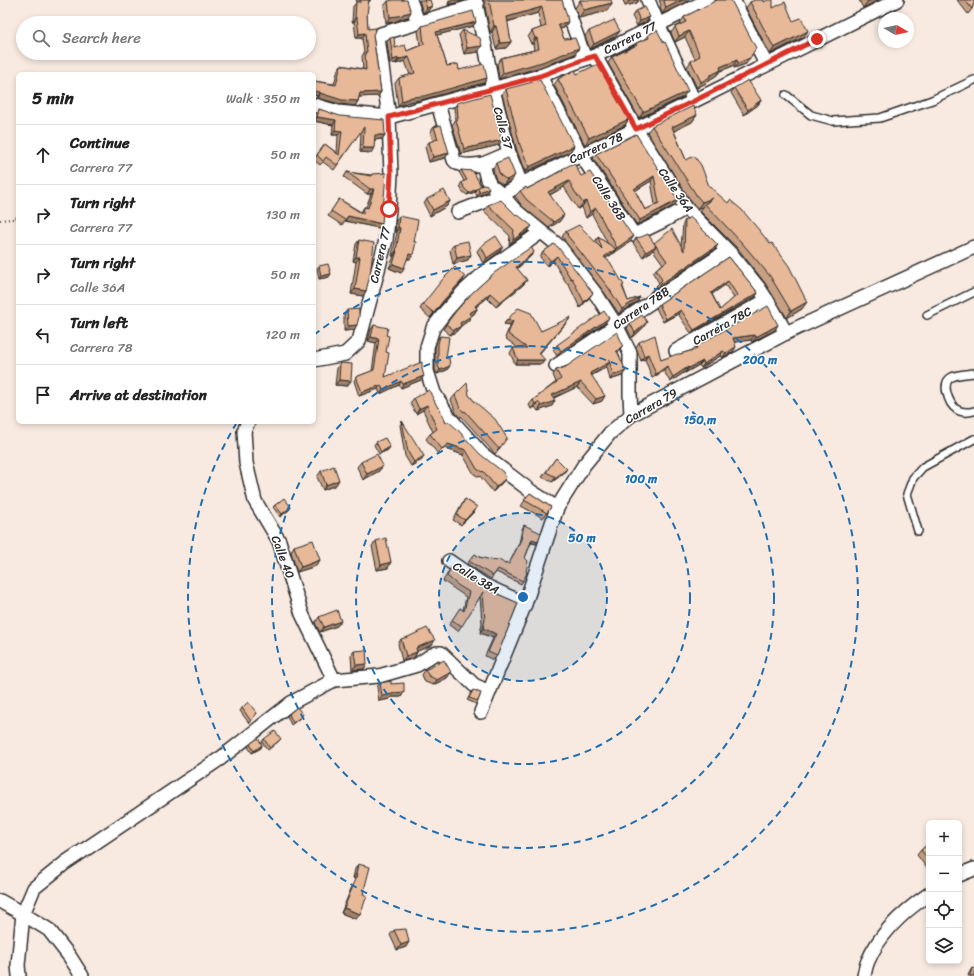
<!DOCTYPE html>
<meta charset="utf-8">
<style>
body{margin:0;font-family:Sriracha,sans-serif;background:#f2f2f2;color:#222}
.controls{position:absolute;right:12px;bottom:12px;display:grid;overflow:hidden;border-radius:6px;box-shadow:0 2px 6px #0003}
.controls button{width:36px;height:36px;display:grid;place-items:center;padding:0;border:0;border-bottom:1px solid #e0e0e0;background:#fff;color:#222;font:20px sans-serif}
.compass{position:absolute;left:878px;top:12px;width:36px;height:36px;border-radius:50%;background:#fff;box-shadow:0 2px 6px #0003;rotate:99deg}
.stop{position:absolute;width:12px;height:12px;margin:-9px;border:3px solid #d93025;border-radius:50%;background:#fff}
.stop.end{background:#d93025;border-color:#fff;box-shadow:0 1px 4px #0008}
.list{margin:0;padding:0;list-style:none}
h2{display:flex;justify-content:space-between;align-items:center;height:52px;margin:0;padding:0 16px;font-size:17px}
h2 small{font-size:13px;font-weight:400;color:#767676}
.list li{display:grid;grid-template-columns:26px 1fr auto;gap:12px;align-items:center;box-sizing:border-box;height:60px;padding:0 16px;border-top:1px solid #e0e0e0}
.list b{display:block;font-size:15px;white-space:nowrap}
.list p{margin:0;font-size:13px;white-space:nowrap;color:#767676}
.list em{font-size:13px;font-style:normal;color:#767676}
.icon{flex:none;width:22px;height:22px;fill:none;stroke:currentColor;stroke-width:2;stroke-linecap:round;stroke-linejoin:round}
.map{position:relative;flex:none;width:974px;height:976px;overflow:hidden}
.search{position:absolute;background:#fff;box-shadow:0 2px 6px #0003;left:16px;top:16px;width:300px;height:44px;display:flex;align-items:center;gap:10px;box-sizing:border-box;padding:0 14px;border-radius:22px;color:#767676;font-size:15px}
.panel{position:absolute;background:#fff;box-shadow:0 2px 6px #0003;left:16px;top:72px;width:300px;height:352px;border-radius:6px}
.map>svg:first-child{display:block}
.lines{fill:none;stroke-linecap:round;stroke-linejoin:round}
.service-casing{stroke:#2b2b2b;stroke-width:10}
.minor-casing{stroke:#2b2b2b;stroke-width:16}
.path{stroke:#2b2b2b;stroke-width:2;stroke-dasharray:1 3;stroke-linecap:butt}
.service{stroke:#fff;stroke-width:7}
.minor{stroke:#fff;stroke-width:13}
.wall{fill:#c79f83;stroke:#2b2b2b;fill-rule:evenodd}
.shaded-wall{fill:#a2826a;stroke:#2b2b2b}
.building{fill:#e7b998;stroke:#2b2b2b;fill-rule:evenodd}
.route{stroke:#d93025;stroke-width:5}
.ring{fill:none;stroke:#1f6fb2;stroke-width:2;stroke-dasharray:7 5}
.labels{text-anchor:middle;dominant-baseline:central;stroke-width:3;stroke-linejoin:round;paint-order:stroke}
.street-label{font-size:12px;fill:#2b2b2b;stroke:#fff}
.centre{fill:#1f6fb2;stroke:#fff;stroke-width:2}
.ring-label{font-size:12px;text-anchor:middle;font-weight:bold;fill:#1f6fb2;stroke:#fff;stroke-width:3;stroke-linejoin:round;paint-order:stroke}
</style>
<div class="map">
<svg width="974" height="976" viewBox="0 0 974 976">
<rect width="100%" height="100%" fill="#f8eae0"/>
<filter id="ink" filterUnits="userSpaceOnUse"><feTurbulence type="fractalNoise" baseFrequency=".025" numOctaves="2"/><feDisplacementMap in="SourceGraphic" scale="8" xChannelSelector="R" yChannelSelector="G"/><feConvolveMatrix kernelMatrix="1 2 1 2 8 2 1 2 1" color-interpolation-filters="sRGB"/></filter>
<g filter="url(#ink)">
<g class="lines">
<defs>
<g id="service">
<polyline points="786,95 811,115 833,121 880,118 932,100 974,80"/>
<polyline points="927,315 974,292"/>
<path d="M974 373C968 374 958 374 952 377 940 382 949 404 956 409 962 413 967 413 974 411"/>
<polyline points="918,531 907,494 913,478 923,467 974,439"/>
</g>
<g id="minor">
<polyline points="410,0 418,22"/>
<polyline points="475,0 486,50 493,90 499,113 509,153 521,184"/>
<polyline points="564,0 585,59"/>
<polyline points="648,0 658,24 694,101"/>
<polyline points="733,0 766,64"/>
<polyline points="595,56 636,129 686,208 733,256 759,288 772,308 786,333"/>
<polyline points="540,76 581,155 634,235 661,222 686,208"/>
<path d="M438 104 454 160C460 168 473 165 483 164"/>
<polyline points="314,105 338,112 389,117 540,76 585,59 595,56 708,0"/>
<polyline points="509,153 483,164 487,179 490,185 502,195 515,210 560,247 598,297 616,325 630,353 630,394 631,415"/>
<polyline points="458,212 502,195 521,184 694,101 897,0"/>
<polyline points="541,232 485,272 463,292 446,311 433,328 427,347 427,371 434,393 448,416 482,454 532,492 557,508"/>
<polyline points="676,351 767,300"/>
<polyline points="314,360 345,354 359,341 386,240 389,209 391,174 389,117 378,38 381,34 477,5"/>
<polyline points="556,366 727,251"/>
<polyline points="248,422 244,431 246,463 255,501 279,541 302,614 334,680"/>
<polyline points="449,561 484,585 525,604"/>
<polyline points="481,712 525,604 557,508 584,465 610,433 631,415 786,333 974,247"/>
<polyline points="959,875 974,869"/>
<polyline points="0,901 23,914 49,930 70,957 82,976"/>
<polyline points="19,976 18,965 23,914 34,888 65,863 221,758 291,703 334,680 379,676 417,665 432,655 437,653 441,653 474,685 489,692"/>
<path d="M864 976C865 971 866 965 868 961 880 932 904 911 929 894"/>
</g>
</defs>
<use href="#service" class="service-casing"/>
<use href="#minor" class="minor-casing"/>
<polyline class="path" points="0,220 13,219 18,217"/>
<use href="#service" class="service"/>
<use href="#minor" class="minor"/>
</g>
<g class="wall">
<polygon points="356,0 371,0 368,3 367,14 368,29 373,35 381,92 378,96 359,97 358,101 355,106 340,104 317,98 317,96 314,95 314,81 334,84 338,69 341,65 363,69 362,56 364,53 362,38 356,38 354,22 352,22 353,6 357,2"/>
<polygon points="419,0 430,0 428,11 423,13"/>
<polygon points="449,0 466,0 448,5"/>
<polygon points="483,0 562,0 564,28 560,29 564,39 579,48 575,54 538,68 499,79 497,64 501,58 534,50 533,44 531,44 528,37 532,31 541,28 538,13 507,22 511,42 506,48 496,49 492,32 490,32 485,7 485,3"/>
<polygon points="580,0 612,3 607,11 579,18 575,8"/>
<polygon points="623,0 639,0 637,3 625,6"/>
<polygon points="659,0 690,0 662,14 660,7 661,5"/>
<polygon points="716,0 731,0 746,64 734,68 733,66 720,71 717,75 708,81 706,83 697,88 687,67 691,61 695,59 685,37 675,42 671,33 675,27 681,24 680,23 684,17 716,1"/>
<polygon points="859,0 879,0 863,8"/>
<polygon points="957,0 974,0 972,9 968,14"/>
<polygon points="388,1 408,17 400,19 399,20 394,22 386,23 384,6"/>
<polygon points="750,2 764,2 793,21 804,37 770,54 746,8"/>
<polygon points="636,11 646,22 637,26 632,16"/>
<polygon points="476,22 473,26 437,35 447,66 487,78 484,83 421,100 409,102 398,106 395,83 399,78 410,75 405,61 396,64 396,63 390,64 387,42 390,38 395,48 407,51 420,45 418,31 422,26"/>
<polygon points="463,30 478,52 464,54 459,35"/>
<polygon points="589,31 620,31 616,36 590,49 585,36"/>
<polygon points="648,35 683,97 639,118 608,63 612,57 634,46 636,43 644,40"/>
<polygon points="577,74 629,119 625,125 585,145 554,85 558,79"/>
<polygon points="734,88 761,100 758,105 744,115 731,93"/>
<polygon points="506,89 574,146 570,152 525,172 517,151 502,94"/>
<polygon points="457,103 499,145 461,154 452,125 455,121 454,108"/>
<polygon points="319,109 385,135 382,139 375,140 371,153 360,152 361,131 334,170 323,162 320,165 314,160 314,159 325,144 337,153 338,135 332,135 333,125 314,121 316,114"/>
<polygon points="697,115 692,122 674,131 686,160 709,186 802,309 787,318 765,283 739,250 700,211 703,207 698,208 692,203 647,132 652,126"/>
<polygon points="434,127 449,153 445,158 429,162 425,147 429,142 433,141 430,132"/>
<path d="M636 134 675 205 637 225 593 158 596 154ZM651 181 655 205 645 210 635 191Z"/>
<polygon points="496,163 511,181 503,185 496,180 493,169"/>
<polygon points="562,169 581,176 630,242 605,259 623,287 628,301 640,297 637,302 619,314 604,292 564,240 564,238 562,237 565,232 595,242 598,237 608,244 592,214 586,218 582,207 578,209 564,187 550,195 560,221 549,228 522,206 515,196 520,191 527,189 562,170"/>
<polygon points="461,170 481,186 489,188 486,192 477,196 475,192 467,195 462,191 460,185 462,182 464,181 459,172"/>
<polygon points="347,172 371,175 372,174 379,228 345,221 342,225 328,216 339,199 361,212 364,207 366,207 371,194 367,194 344,177"/>
<polygon points="427,199 450,201 447,206 430,216 424,204"/>
<polygon points="488,205 517,216 528,231 509,245 510,236 484,211"/>
<polygon points="399,216 414,242 413,255 410,259 407,259 401,273 389,268 394,256 392,256 397,232 395,232 396,221"/>
<polygon points="685,220 715,249 649,294 652,290 659,283 653,273 656,269 663,264 653,250 643,257 633,243 636,238 654,243 681,247 683,224"/>
<polygon points="359,240 366,291 363,296 351,294 356,262 353,261 356,244"/>
<polygon points="454,244 468,260 453,264 450,250"/>
<polygon points="554,244 589,298 580,308 568,283 567,284 553,261 547,266 540,257 543,252"/>
<polygon points="481,246 499,252 483,264 477,251"/>
<polygon points="534,252 530,257 517,269 527,280 523,285 496,307 487,298 476,307 477,309 474,314 471,316 468,321 461,326 457,331 450,335 443,329 456,311"/>
<path d="M729 257 758 293 755 297 691 333 678 314 663 322 656 308 659 304ZM725 285 734 298 720 310 712 294Z"/>
<polygon points="319,266 329,277 319,279 317,268"/>
<polygon points="462,282 440,306 430,318 420,309 423,304"/>
<polygon points="347,310 354,330 344,331 344,315"/>
<polygon points="507,320 541,331 568,321 539,354 542,364 515,364 510,353 513,348 518,348 505,338 510,325 504,324"/>
<polygon points="605,323 557,356 553,350 557,345"/>
<polygon points="630,323 643,328 632,338 627,328"/>
<polygon points="374,325 386,335 385,377 421,380 401,388 399,385 380,394 378,389 359,396 354,381 356,377 372,371 376,343 368,341 371,329"/>
<polygon points="775,330 752,342 751,340 735,342 733,352 722,358 720,356 701,368 699,365 685,373 685,372 670,382 664,371 652,378 645,359 641,361 636,347 639,342 661,360 693,350 696,346"/>
<polygon points="440,336 446,358 447,370 437,374 435,370 435,348 437,340"/>
<polygon points="623,345 618,352 622,376 610,380 607,367 591,376 602,401 593,404 577,387 554,398 552,406 538,411 535,407 531,409 529,405 533,400 556,382 553,375 556,370"/>
<polygon points="340,363 347,386 335,385 337,368"/>
<polygon points="455,395 469,395 474,401 507,438 495,454 461,416 460,418 456,413 451,400"/>
<polygon points="414,398 438,408 446,423 502,483 493,492 480,476 479,477 474,474 463,455 444,448 438,454 426,439 430,434 433,432 423,410 416,414 410,403"/>
<polygon points="402,421 422,460 411,466 405,456 400,425"/>
<polygon points="376,442 388,450 379,454 374,445"/>
<polygon points="556,458 563,474 552,482 542,477"/>
<polygon points="361,462 379,471 363,480 357,467"/>
<polygon points="321,471 336,485 323,490 317,477"/>
<polygon points="530,493 551,507 543,518 521,506"/>
<polygon points="465,499 477,507 474,512 461,525 453,520 461,505"/>
<polygon points="275,505 291,507 289,510 280,517 273,507"/>
<polygon points="524,525 538,541 536,544 531,543 525,558 523,581 521,584 496,572 491,579 467,564 475,554 479,557 504,564 509,564 519,543 522,529"/>
<polygon points="376,541 388,568 377,570 372,546"/>
<polygon points="294,546 320,560 316,566 297,572 291,552"/>
<polygon points="452,566 484,588 518,603 497,656 493,660 485,656 493,638 480,633 482,624 480,597 458,631 449,625 460,608 463,610 466,597 456,590 443,581"/>
<polygon points="319,617 341,621 337,626 320,632 315,623"/>
<polygon points="401,639 432,645 417,651 417,652 414,658 402,661 398,644"/>
<polygon points="354,651 367,664 364,669 352,670 351,656"/>
<polygon points="425,670 451,672 447,678 433,685 425,682 422,675"/>
<polygon points="380,683 391,684 404,692 401,697 391,697 390,699 379,701 377,687"/>
<polygon points="473,690 478,701 476,704 467,700"/>
<polygon points="242,708 257,713 249,723 240,711"/>
<polygon points="289,714 303,715 301,717 291,725 287,716"/>
<polygon points="264,739 281,739 279,741 268,750 262,742"/>
<polygon points="250,744 262,745 261,748 252,753 248,747"/>
<polygon points="929,843 929,871 917,855 921,850"/>
<polygon points="358,864 363,894 360,914 356,919 341,913 355,879 353,878 355,869"/>
<polygon points="394,930 406,947 397,950 390,935"/>
<polygon points="972,968 974,976 968,976 969,973"/>
</g>
<g class="shaded-wall">
<polygon points="452,0 466,0 448,5"/>
<polygon points="632,0 639,0 637,3 625,6 629,1"/>
<polygon points="682,0 690,0 662,14 666,8"/>
<polygon points="871,0 879,0 863,8 867,2"/>
<polygon points="612,3 607,11 579,18 584,10"/>
<polygon points="432,6 428,11 423,13 427,8"/>
<polygon points="542,7 538,13 502,23 507,17"/>
<polygon points="411,12 408,17 400,19 399,20 394,22 386,23 390,17"/>
<polygon points="650,17 646,22 637,26 640,21"/>
<polygon points="355,18 357,18 354,22 352,22"/>
<polygon points="476,22 473,26 433,36 436,32"/>
<polygon points="568,22 564,28 554,30 558,24"/>
<polygon points="494,26 496,26 492,32 490,32"/>
<polygon points="620,31 616,36 590,49 594,44"/>
<polygon points="689,31 685,37 675,42 679,36"/>
<polygon points="808,31 804,37 770,54 774,48"/>
<polygon points="365,33 362,38 356,38 359,34"/>
<polygon points="535,38 537,38 533,44 531,44"/>
<polygon points="511,42 506,48 496,49 500,43"/>
<polygon points="482,46 478,52 464,54 467,48"/>
<polygon points="579,48 575,54 538,68 499,79 503,73"/>
<polygon points="409,57 405,61 396,64 400,59"/>
<polygon points="399,58 396,63 390,64 393,60"/>
<polygon points="750,58 746,64 734,68 738,63"/>
<polygon points="737,60 733,66 720,71 717,75 708,81 706,83 697,88 701,82 709,76 720,67"/>
<polygon points="487,78 484,83 421,100 409,102 398,106 402,101 412,97"/>
<polygon points="314,91 320,92 317,96 314,95"/>
<polygon points="688,91 683,97 639,118 643,112"/>
<polygon points="381,92 378,96 357,97 360,93"/>
<polygon points="320,93 358,101 355,106 340,104 317,98"/>
<polygon points="761,100 758,105 744,115 748,110"/>
<polygon points="697,115 692,122 668,134 672,127"/>
<polygon points="317,117 336,120 333,125 314,121"/>
<polygon points="629,119 625,125 585,145 589,138"/>
<polygon points="335,130 342,131 338,135 332,135"/>
<polygon points="375,135 385,135 382,139 372,140"/>
<polygon points="502,140 499,145 461,154 464,149"/>
<polygon points="574,146 570,152 525,172 529,167"/>
<polygon points="363,148 374,148 371,153 360,152"/>
<polygon points="449,153 445,158 429,162 433,157"/>
<polygon points="515,175 511,181 503,185 507,180"/>
<polygon points="654,176 651,181 630,194 634,189"/>
<polygon points="569,181 564,187 544,198 548,192"/>
<polygon points="489,188 486,192 477,196 479,192"/>
<polygon points="370,189 374,189 371,194 367,194"/>
<polygon points="476,189 475,192 467,195 469,193"/>
<polygon points="713,198 705,204 703,207 698,208 702,202"/>
<polygon points="678,200 675,205 637,225 640,220"/>
<polygon points="450,201 447,206 430,216 433,210"/>
<polygon points="586,201 582,207 578,209 583,203"/>
<polygon points="596,208 592,214 586,218 590,212"/>
<polygon points="564,215 560,221 549,228 554,222"/>
<polygon points="348,216 382,224 379,228 345,221"/>
<polygon points="532,226 528,231 509,245 513,240"/>
<polygon points="398,227 400,228 397,232 395,232"/>
<polygon points="634,236 630,242 613,254 617,248"/>
<polygon points="718,245 715,249 649,294 652,290"/>
<polygon points="656,246 652,251 643,257 646,252"/>
<polygon points="503,247 499,252 483,264 487,258"/>
<polygon points="616,249 612,254 600,262 604,257"/>
<polygon points="396,251 397,251 394,256 392,256"/>
<polygon points="534,252 530,257 512,272 516,267"/>
<polygon points="409,254 413,255 410,259 406,258"/>
<polygon points="471,255 468,260 453,264 457,258"/>
<polygon points="557,256 553,261 547,266 551,261"/>
<polygon points="356,257 360,257 356,262 353,261"/>
<polygon points="393,264 404,268 401,273 389,268"/>
<polygon points="331,274 329,277 319,279 321,276"/>
<polygon points="465,277 462,282 440,306 430,318 443,301"/>
<polygon points="527,280 523,285 496,307 500,302"/>
<polygon points="728,281 725,285 708,297 711,293"/>
<polygon points="355,289 366,291 363,296 351,294"/>
<polygon points="490,293 487,298 471,311 475,306"/>
<polygon points="593,293 589,298 580,308 584,302"/>
<polygon points="758,293 755,297 691,333 694,330"/>
<polygon points="640,297 637,302 619,314 622,309"/>
<polygon points="807,302 802,309 787,318 791,311"/>
<polygon points="477,309 474,314 466,318 469,313"/>
<polygon points="681,310 678,314 663,322 666,319"/>
<polygon points="471,316 468,321 461,326 457,331 450,335 460,323"/>
<polygon points="571,317 568,321 536,357 539,353"/>
<polygon points="609,318 605,323 557,356 561,351"/>
<polygon points="507,320 513,321 510,325 504,324"/>
<polygon points="647,322 643,328 632,338 635,333"/>
<polygon points="357,325 354,330 344,331 348,326"/>
<polygon points="778,325 775,330 752,342 756,337"/>
<polygon points="755,335 751,340 730,343 733,338"/>
<polygon points="371,337 379,339 376,343 368,341"/>
<polygon points="736,347 733,352 722,358 726,353"/>
<polygon points="723,351 720,356 701,368 704,364"/>
<polygon points="648,354 645,359 641,361 644,356"/>
<polygon points="518,360 545,360 542,364 515,364"/>
<polygon points="703,361 699,365 685,373 689,368"/>
<polygon points="610,362 606,367 586,378 590,373"/>
<polygon points="450,366 447,370 437,374 440,370"/>
<polygon points="667,366 664,371 652,378 656,374"/>
<polygon points="688,367 685,372 670,382 673,377"/>
<polygon points="626,371 622,376 610,380 613,375"/>
<polygon points="424,376 421,380 401,388 403,384"/>
<polygon points="339,380 351,381 347,386 335,385"/>
<polygon points="401,381 399,385 380,394 383,390"/>
<polygon points="581,382 577,387 549,400 552,395"/>
<polygon points="381,385 378,389 359,396 362,392"/>
<polygon points="605,396 602,401 593,404 596,399"/>
<polygon points="555,401 552,406 538,411 541,406"/>
<polygon points="538,402 535,407 531,409 535,404"/>
<polygon points="427,405 423,410 416,414 419,409"/>
<polygon points="448,444 466,450 463,455 444,448 438,454 442,449"/>
<polygon points="390,447 388,450 379,454 381,452"/>
<polygon points="424,456 422,460 411,466 414,462"/>
<polygon points="383,466 379,471 363,480 367,474"/>
<polygon points="567,469 563,474 552,482 556,477"/>
<polygon points="506,478 502,483 493,492 496,487"/>
<polygon points="339,480 336,485 323,490 326,485"/>
<polygon points="291,507 289,510 280,517 282,514"/>
<polygon points="477,507 474,512 461,525 465,520"/>
<polygon points="532,539 538,541 536,544 530,542"/>
<polygon points="320,560 316,566 297,572 301,567"/>
<polygon points="391,562 388,568 377,570 381,565"/>
<polygon points="341,621 337,626 320,632 324,627"/>
<polygon points="483,628 496,634 493,638 480,633"/>
<polygon points="435,640 432,645 413,653 416,648"/>
<polygon points="417,652 414,658 402,661 406,656"/>
<polygon points="367,664 364,669 352,670 356,665"/>
<polygon points="451,672 447,678 433,685 437,680"/>
<polygon points="404,692 401,697 391,697 390,699 379,701 382,696 393,693"/>
<polygon points="262,745 261,748 252,753 254,751"/>
<polygon points="356,874 358,874 355,879 353,878"/>
<polygon points="344,908 360,914 356,919 341,913"/>
<polygon points="409,942 406,947 397,950 401,945"/>
</g>
<g class="building">
<polygon points="360,0 369,0 367,14 368,29 376,28 373,35 381,92 360,93 358,101 342,100 320,93 320,92 314,91 314,81 336,85 341,65 366,70 365,52 367,52 365,33 359,34 357,18 355,18 356,2 361,2"/>
<polygon points="394,0 407,0 411,12 403,14 403,15 398,16 390,17 388,1"/>
<polygon points="424,0 430,0 432,6 427,8"/>
<polygon points="489,0 562,0 567,16 568,22 558,24 564,39 575,38 579,48 542,62 503,73 501,58 539,49 537,38 535,38 532,31 546,26 542,7 507,17 511,42 500,43 496,26 494,26"/>
<polygon points="580,0 611,0 612,3 584,10"/>
<polygon points="666,0 682,0 666,8 664,1"/>
<polygon points="717,0 731,0 756,48 750,58 738,63 737,60 720,67 721,70 709,76 710,77 701,82 691,61 700,56 689,31 679,36 675,27 686,22 684,17"/>
<polygon points="755,0 764,0 764,2 768,0 773,0 773,8 785,2 793,21 801,18 808,31 774,48 750,2"/>
<polygon points="965,0 974,0 974,3 972,9"/>
<polygon points="645,7 650,17 640,21 636,11"/>
<polygon points="473,11 476,22 436,32 447,66 458,64 459,70 484,64 487,78 424,96 412,97 402,101 399,78 415,73 409,57 400,59 399,58 393,60 390,38 394,37 395,48 405,45 407,51 424,44 422,26"/>
<polygon points="614,20 620,31 594,44 589,31"/>
<polygon points="463,30 480,38 482,46 467,48"/>
<polygon points="657,30 664,43 665,42 688,91 643,112 612,57 637,45 636,43 649,38 648,35"/>
<polygon points="598,64 629,119 589,138 558,79 575,70 577,74"/>
<polygon points="540,80 574,146 529,167 520,145 506,89"/>
<polygon points="748,80 761,100 748,110 734,88"/>
<polygon points="490,94 502,140 464,149 456,120 458,119 457,103"/>
<polygon points="693,106 697,115 672,127 686,160 694,156 701,165 709,186 728,203 730,200 742,210 759,230 770,244 772,243 789,266 807,302 791,311 770,276 743,244 705,204 713,198 702,202 697,196 652,126"/>
<polygon points="319,109 340,116 384,120 385,135 375,135 374,148 363,148 364,127 337,165 326,157 323,161 317,155 325,144 339,155 342,131 335,130 336,120 317,117"/>
<polygon points="441,125 449,153 433,157 429,142 438,139 434,127"/>
<path d="M636 134 678 200 640 220 596 154ZM654 176 659 203 645 210 634 189Z"/>
<polygon points="508,158 515,175 507,180 500,175 496,163"/>
<polygon points="574,163 581,176 590,172 631,234 634,236 617,248 596,208 590,212 586,201 583,203 575,192 569,181 548,192 564,215 554,222 527,200 520,191 526,187 527,189 563,170 562,169"/>
<polygon points="461,170 473,171 481,186 469,193 464,188 462,182 467,180"/>
<polygon points="347,172 372,176 372,174 386,173 382,224 348,216 345,220 331,211 339,199 363,214 364,207 368,208 374,189 370,189"/>
<polygon points="486,184 489,188 479,192 478,187"/>
<polygon points="444,190 450,201 433,210 427,199"/>
<polygon points="501,200 517,216 518,215 532,226 513,240 514,230 488,205"/>
<polygon points="399,216 418,220 414,242 416,242 413,255 409,254 404,268 393,264 397,251 396,251 400,228 398,227"/>
<polygon points="690,217 718,245 652,290 662,280 656,269 667,261 654,243 672,229 684,251 685,220"/>
<polygon points="579,225 602,249 598,237 616,249 604,257 610,262 624,285 622,286 628,301 640,297 622,309 608,287 567,235 568,234 565,232"/>
<polygon points="648,234 656,246 646,252 636,238 641,237"/>
<polygon points="496,236 503,247 487,258 481,246"/>
<polygon points="359,240 374,243 370,275 366,291 355,289 360,257 356,257"/>
<polygon points="468,241 471,255 457,258 454,244"/>
<polygon points="554,244 558,247 593,293 584,302 572,278 571,279 557,256 551,261 543,252"/>
<polygon points="531,247 534,252 516,267 527,280 500,302 490,293 475,306 477,309 469,313 471,316 460,323 461,326 454,330 446,324 456,311 472,293 494,273"/>
<path d="M729 257 758 293 694 330 681 310 666 319 659 304ZM728 281 737 295 720 310 711 293Z"/>
<polygon points="328,264 331,274 321,276 319,266"/>
<polygon points="455,267 465,277 443,301 434,313 423,304 442,280"/>
<polygon points="768,306 778,325 756,337 755,335 733,338 736,347 726,353 723,351 704,364 703,361 689,368 688,367 673,377 667,366 656,374 648,354 644,356 639,342 655,335 661,360 677,354 680,354 697,349 696,346"/>
<polygon points="518,308 531,313 541,331 571,317 539,353 545,360 518,360 513,348 527,348 508,334 513,321 507,320"/>
<polygon points="359,309 359,317 357,325 348,326 347,310"/>
<polygon points="604,311 609,318 561,351 557,345"/>
<polygon points="642,315 647,322 635,333 630,323"/>
<polygon points="374,325 388,328 386,335 389,336 386,352 389,353 385,377 422,362 422,369 424,376 403,384 401,381 383,390 381,385 362,392 356,377 374,370 379,339 371,337"/>
<polygon points="617,332 623,345 616,352 617,351 626,371 613,375 609,359 608,360 610,362 590,373 605,396 596,399 581,382 552,395 555,401 541,406 538,402 535,404 533,400 561,379 556,370 564,368"/>
<polygon points="440,336 449,337 446,358 449,358 450,366 440,370 438,366 438,344"/>
<polygon points="340,363 352,364 351,381 339,380"/>
<polygon points="467,383 469,395 474,401 495,419 507,438 499,449 465,411 464,412 460,408 455,395"/>
<polygon points="429,390 438,408 439,407 446,423 448,421 458,430 480,454 503,472 506,478 496,487 483,471 482,472 477,469 466,450 448,444 442,449 430,434 437,429 427,405 419,409 414,398"/>
<polygon points="402,421 424,456 414,462 408,452"/>
<polygon points="385,438 390,447 381,452 376,442"/>
<polygon points="377,454 383,466 367,474 361,462"/>
<polygon points="556,458 567,469 556,477 546,472"/>
<polygon points="334,466 339,480 326,485 321,471"/>
<polygon points="530,493 551,507 547,513 524,500"/>
<polygon points="284,498 291,507 282,514 275,505"/>
<polygon points="465,499 477,507 465,520 457,515"/>
<polygon points="524,525 541,533 538,541 532,539 525,558 528,561 526,572 527,573 523,581 498,569 493,576 469,561 475,554 479,557 496,561 498,559 505,564 506,562 509,564 521,540"/>
<polygon points="386,538 391,562 381,565 376,541"/>
<polygon points="313,540 320,560 301,567 294,546"/>
<polygon points="452,566 484,588 518,603 497,656 488,652 496,634 483,628 485,620 483,592 462,626 452,620 460,608 464,611 469,592 459,586 447,576"/>
<polygon points="337,610 341,621 324,627 319,617"/>
<polygon points="427,628 435,640 416,648 417,652 406,656 401,639 408,637"/>
<polygon points="366,650 367,664 356,665 354,651"/>
<polygon points="444,660 451,672 437,680 429,676 425,670"/>
<polygon points="391,681 391,684 404,683 404,692 393,693 393,694 382,696 380,683"/>
<polygon points="473,690 481,693 478,701 469,698"/>
<polygon points="248,702 257,713 251,721 242,708"/>
<polygon points="297,707 303,715 293,723 289,714"/>
<polygon points="275,731 281,739 270,748 264,739"/>
<polygon points="258,738 262,745 254,751 250,744"/>
<polygon points="929,843 929,860 921,850"/>
<polygon points="358,864 370,867 363,894 367,896 360,914 344,908 358,874 356,874"/>
<polygon points="406,929 409,942 401,945 394,930"/>
<polygon points="972,968 974,968 974,976 970,976"/>
</g>
</g>
<g class="lines" filter="url(#ink)">
<polyline class="route" points="389,209 391,174 389,117 540,76 585,59 595,56 636,129 694,101 817,39"/>
</g>
<circle cx="523" cy="597" r="84" fill="#1f6fb2" fill-opacity=".12"/>
<g class="ring">
<circle cx="523" cy="597" r="84"/>
<circle cx="523" cy="597" r="167"/>
<circle cx="523" cy="597" r="251"/>
<path d="M314 335A335 335 0 1 1 236 424"/>
</g>
<g class="labels">
<g class="street-label">
<text transform="translate(630 38) rotate(-27)">Carrera 77</text>
<text transform="translate(503 128) rotate(75)">Calle 37</text>
<text transform="translate(596 148) rotate(-25)">Carrera 78</text>
<text transform="translate(676 190) rotate(55)">Calle 36A</text>
<text transform="translate(609 198) rotate(57)">Calle 36B</text>
<text transform="translate(380 255) rotate(-77)">Carrera 77</text>
<text transform="translate(641 308) rotate(-34)">Carrera 78B</text>
<text transform="translate(722 326) rotate(-29)">Carrera 78C</text>
<text transform="translate(651 406) rotate(-30)">Carrera 79</text>
<text transform="translate(283 557) rotate(69)">Calle 40</text>
<text transform="translate(476 578) rotate(31)">Calle 38A</text>
</g>
</g>
<circle cx="523" cy="597" r="6" class="centre"/>
<g class="ring-label">
<text x="760" y="364">200 m</text>
<text x="700" y="424">150 m</text>
<text x="641" y="483">100 m</text>
<text x="582" y="542">50 m</text>
</g>
</svg>
<div class="controls">
<button>+</button>
<button>−</button>
<button><svg class="icon" aria-label="locate" viewBox="0 0 24 24"><circle cx="12" cy="12" r="6"/><path d="M12 2v4M12 18v4M2 12h4M18 12h4"/></svg></button>
<button><svg class="icon" aria-label="layers" viewBox="0 0 24 24"><path d="M12 4l9 5-9 5-9-5zM3 14l9 5 9-5"/></svg></button>
</div>
<svg class="compass" viewBox="-18 -18 36 36"><path d="M0-13l5 13h-10z" fill="#e53935"/><path d="M0 13l5-13h-10z" fill="#767676"/></svg>
<div class="stop" style="left:389px;top:209px"></div>
<div class="stop end" style="left:817px;top:39px"></div>
<div class="search"><svg class="icon" aria-label="search" viewBox="0 0 24 24"><circle cx="10" cy="10" r="6"/><path d="M15 15l6 6"/></svg>Search here</div>
<section class="panel">
<h2>5 min<small>Walk · 350 m</small></h2>
<ul class="list">
<li><svg class="icon" aria-label="ahead" viewBox="0 0 24 24"><path d="M12 20V5M6 11l6-6 6 6"/></svg><div><b>Continue</b><p>Carrera 77</p></div><em>50 m</em></li>
<li><svg class="icon" aria-label="right" viewBox="0 0 24 24"><path d="M7 20v-9h11M14 6l5 5-5 5"/></svg><div><b>Turn right</b><p>Carrera 77</p></div><em>130 m</em></li>
<li><svg class="icon" aria-label="right" viewBox="0 0 24 24"><path d="M7 20v-9h11M14 6l5 5-5 5"/></svg><div><b>Turn right</b><p>Calle 36A</p></div><em>50 m</em></li>
<li><svg class="icon" aria-label="left" viewBox="0 0 24 24"><path d="M17 20v-9H6M10 6l-5 5 5 5"/></svg><div><b>Turn left</b><p>Carrera 78</p></div><em>120 m</em></li>
<li><svg class="icon" aria-label="arrive" viewBox="0 0 24 24"><path d="M6 21V4h12l-3 4 3 4H6"/></svg><div><b>Arrive at destination</b></div></li>
</ul>
</section>
</div>
